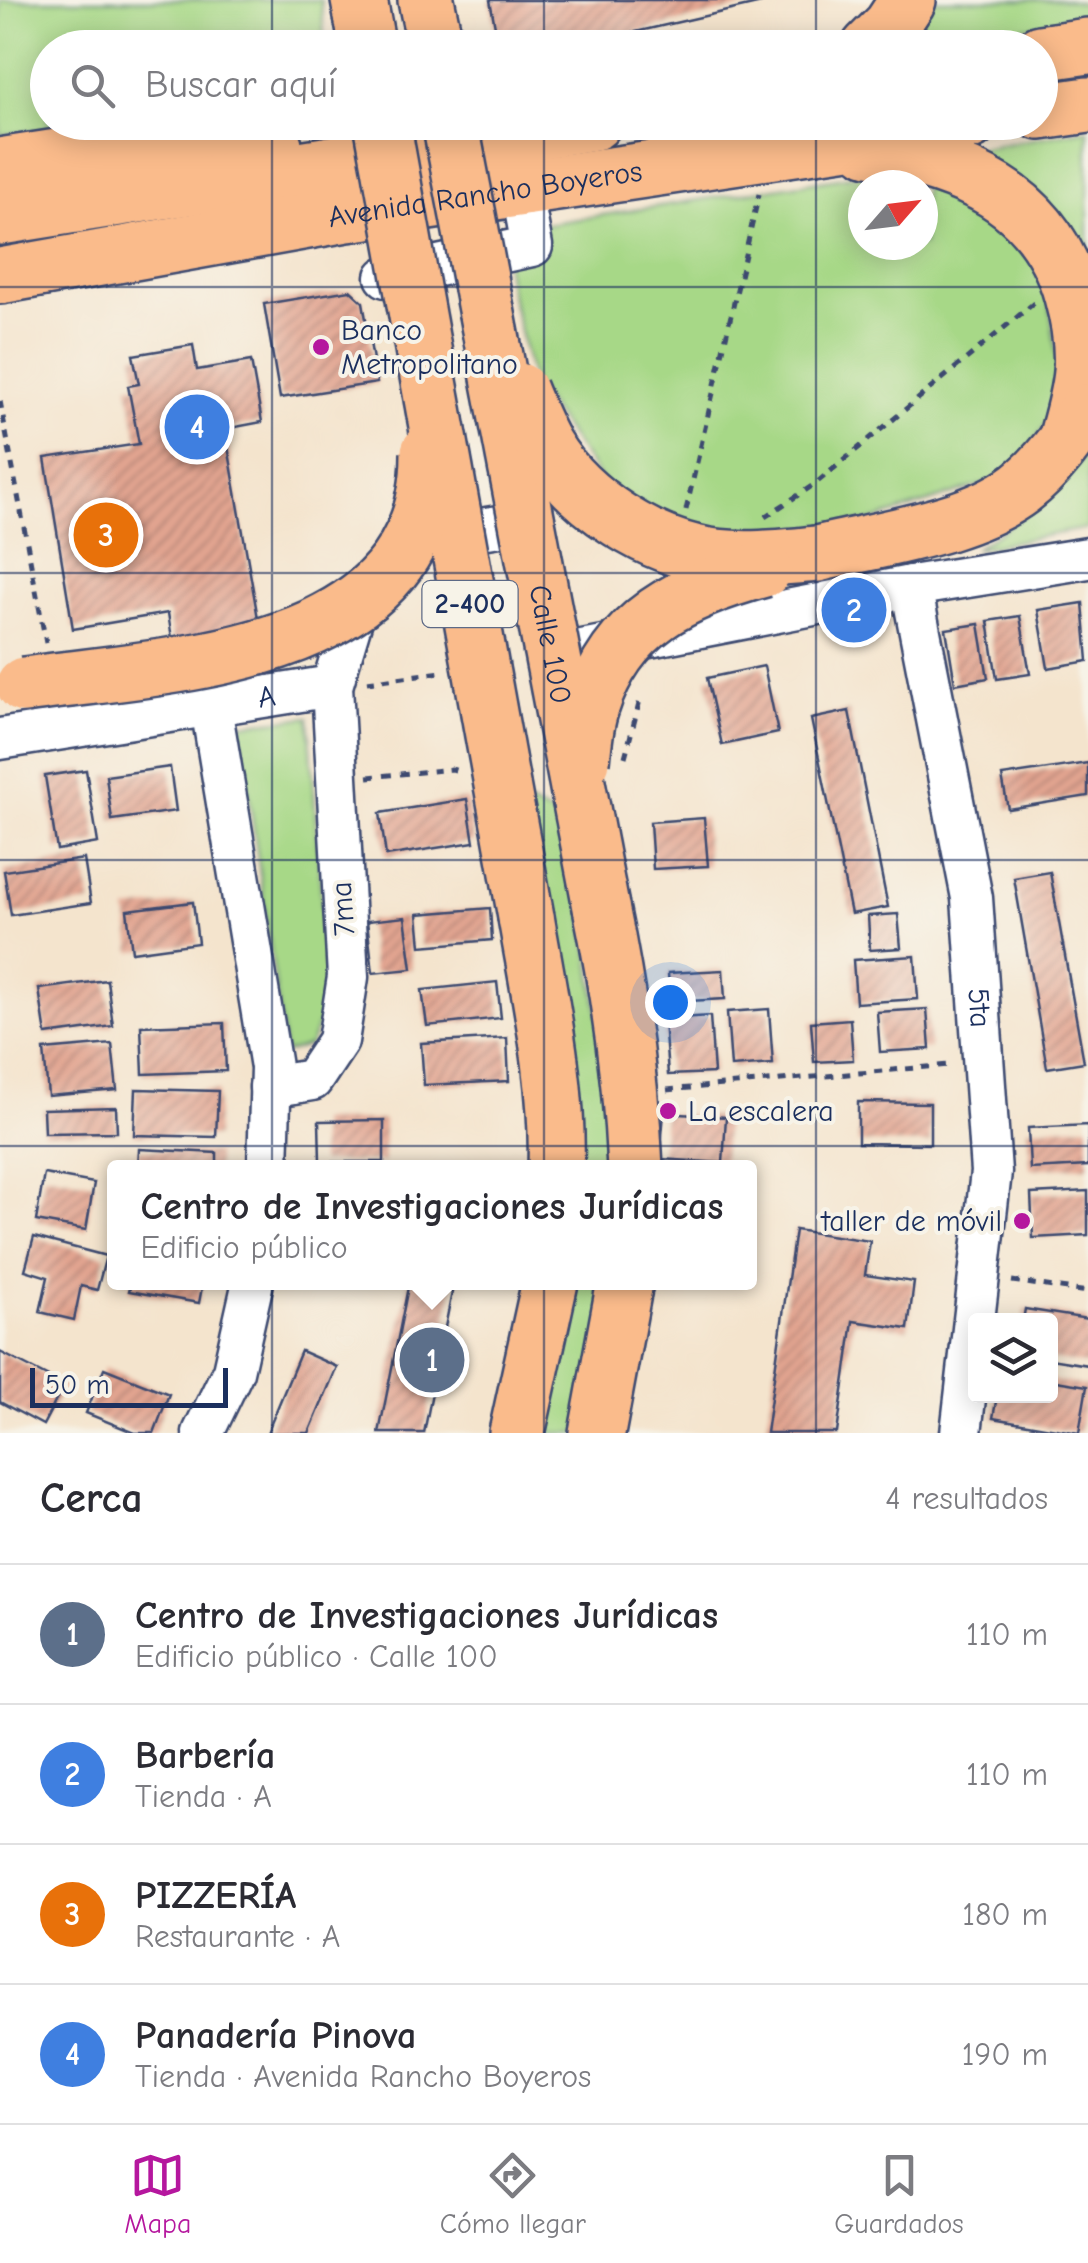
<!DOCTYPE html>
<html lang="es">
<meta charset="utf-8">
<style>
body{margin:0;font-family:"Comic Neue",sans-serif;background:#f2f2f3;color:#2b2b33}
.controls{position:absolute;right:30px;bottom:30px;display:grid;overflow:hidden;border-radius:10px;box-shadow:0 5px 25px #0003}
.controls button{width:90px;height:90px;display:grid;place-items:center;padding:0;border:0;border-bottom:2px solid #e1e1e2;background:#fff;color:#2b2b33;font:50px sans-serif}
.compass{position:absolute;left:848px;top:170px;width:90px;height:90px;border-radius:50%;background:#fff;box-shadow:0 5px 25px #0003;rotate:62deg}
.scale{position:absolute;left:30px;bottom:25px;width:198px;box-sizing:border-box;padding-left:10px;border:5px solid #1b2f5e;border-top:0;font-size:28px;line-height:35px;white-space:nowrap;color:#1b2f5e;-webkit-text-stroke:8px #f7f3e8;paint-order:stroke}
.you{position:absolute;left:670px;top:1002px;width:35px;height:35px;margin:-25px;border:8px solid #fff;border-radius:50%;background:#1a73e8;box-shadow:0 0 0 15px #1a73e833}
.badge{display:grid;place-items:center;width:65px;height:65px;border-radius:50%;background:#b5179e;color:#fff;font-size:32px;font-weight:700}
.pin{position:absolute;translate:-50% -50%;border:5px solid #fff;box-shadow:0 2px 10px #0006}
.popup{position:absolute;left:107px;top:1160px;width:650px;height:130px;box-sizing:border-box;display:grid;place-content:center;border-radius:10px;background:#fff;filter:drop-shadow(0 2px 8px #0005);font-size:32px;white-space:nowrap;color:#7c7c81}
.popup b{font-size:38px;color:#2b2b33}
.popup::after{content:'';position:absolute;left:50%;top:100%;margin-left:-20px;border:20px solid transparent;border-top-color:#fff}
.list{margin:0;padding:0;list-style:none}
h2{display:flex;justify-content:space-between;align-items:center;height:130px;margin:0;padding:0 40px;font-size:42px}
h2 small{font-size:32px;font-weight:400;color:#7c7c81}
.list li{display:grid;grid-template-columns:65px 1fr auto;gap:30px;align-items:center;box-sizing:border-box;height:140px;padding:0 40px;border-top:2px solid #e1e1e2}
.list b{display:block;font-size:38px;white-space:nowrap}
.list p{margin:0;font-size:32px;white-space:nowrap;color:#7c7c81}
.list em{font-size:32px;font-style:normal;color:#7c7c81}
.icon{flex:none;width:55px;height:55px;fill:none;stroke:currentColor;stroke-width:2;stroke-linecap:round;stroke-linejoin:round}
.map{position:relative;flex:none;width:1088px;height:1433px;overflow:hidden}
.search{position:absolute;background:#fff;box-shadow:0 5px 25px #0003;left:30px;right:30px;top:30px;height:110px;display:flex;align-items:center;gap:25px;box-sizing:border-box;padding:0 35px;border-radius:55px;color:#7c7c81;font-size:38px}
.sheet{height:690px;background:#fff}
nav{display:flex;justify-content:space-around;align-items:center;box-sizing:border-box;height:140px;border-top:2px solid #e1e1e2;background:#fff;font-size:28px;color:#7c7c81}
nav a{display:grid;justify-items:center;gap:5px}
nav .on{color:#b5179e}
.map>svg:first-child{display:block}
.green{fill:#a7d887;stroke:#618472;stroke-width:2.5;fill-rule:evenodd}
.building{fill:url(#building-hatch)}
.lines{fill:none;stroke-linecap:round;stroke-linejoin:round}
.minor-casing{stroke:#3c4a6f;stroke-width:45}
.highway-casing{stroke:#3c4a6f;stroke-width:60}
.path{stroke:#3c4a6f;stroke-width:5;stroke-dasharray:8 8;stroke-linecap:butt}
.minor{stroke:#fff;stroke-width:40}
.highway{stroke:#fabb8b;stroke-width:55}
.highway-bridge-casing{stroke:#3c4a6f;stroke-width:60;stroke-linecap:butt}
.highway-bridge{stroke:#fabb8b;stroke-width:55}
.grid{fill:none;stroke:#1b2f5e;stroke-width:2.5;stroke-opacity:0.55}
.poi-dot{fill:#b5179e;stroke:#f7f3e8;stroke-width:4}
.labels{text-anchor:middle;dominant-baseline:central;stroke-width:8;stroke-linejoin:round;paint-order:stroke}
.shield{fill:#f7f3e8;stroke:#5d6a87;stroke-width:2.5}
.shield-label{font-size:28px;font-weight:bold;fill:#1b2f5e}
.street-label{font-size:30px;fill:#1b2f5e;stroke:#f7f3e8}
.poi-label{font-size:30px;fill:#1b2f5e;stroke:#f7f3e8;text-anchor:start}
</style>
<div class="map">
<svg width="1088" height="1433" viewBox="0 0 1088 1433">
<defs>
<pattern id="building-hatch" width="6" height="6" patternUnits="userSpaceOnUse" patternTransform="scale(2.5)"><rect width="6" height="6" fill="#e2a490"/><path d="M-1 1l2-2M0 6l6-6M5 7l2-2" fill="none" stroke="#b68679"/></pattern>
</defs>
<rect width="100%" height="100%" fill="#f7f3e8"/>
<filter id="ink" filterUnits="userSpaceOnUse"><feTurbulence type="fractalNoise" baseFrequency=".01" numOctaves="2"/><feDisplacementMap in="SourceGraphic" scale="20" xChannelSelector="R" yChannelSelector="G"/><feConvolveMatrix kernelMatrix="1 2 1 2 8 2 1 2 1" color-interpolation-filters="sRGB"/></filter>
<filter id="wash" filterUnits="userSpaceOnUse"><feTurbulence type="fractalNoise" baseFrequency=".0048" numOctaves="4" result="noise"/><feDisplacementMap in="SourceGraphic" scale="40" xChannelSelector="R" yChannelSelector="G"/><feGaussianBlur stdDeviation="2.25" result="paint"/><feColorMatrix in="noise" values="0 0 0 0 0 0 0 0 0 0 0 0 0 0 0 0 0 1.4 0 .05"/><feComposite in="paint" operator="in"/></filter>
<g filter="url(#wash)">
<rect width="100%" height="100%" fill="#f4e4cd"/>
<g class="green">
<polygon points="0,0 321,0 325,47 48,48 48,122 99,123 0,135"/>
<polygon points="932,0 1068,0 1088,4 1088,20 908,41"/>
<polygon points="1088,129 1088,244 1084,256 953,153"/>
<path d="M895 169 951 182 1043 254 1062 400 1011 475 868 522 789 530H705L667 523 605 485 533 384 509 287 501 231ZM863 185H923V245H863Z"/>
<polygon points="1088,454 1088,528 974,549 1010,525"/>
<polygon points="309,717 328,998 310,1045 285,1053 239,724"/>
<polygon points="522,801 570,822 620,1167 570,1167"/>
<polygon points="564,1283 611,1283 581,1433 534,1433"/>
</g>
<g id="blocks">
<g class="building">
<polygon points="490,0 766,0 766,2 566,48 499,48"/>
<polygon points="350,290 363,302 377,383 280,398 264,304"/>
<polygon points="193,345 197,370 251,361 262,422 225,429 260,630 173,645 168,613 73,629 45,458 139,444 128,386 139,384 133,355"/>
<polygon points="1083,603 1088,661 1048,668 1038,610"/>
<polygon points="1020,616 1030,674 997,679 988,621"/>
<polygon points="979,624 988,678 955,684 946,629"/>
<polygon points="764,666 778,733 722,745 707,678"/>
<polygon points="849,711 888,907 851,914 811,719"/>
<polygon points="1088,763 1088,796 1008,809 1002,776"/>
<polygon points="170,767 176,811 112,820 106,776"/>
<polygon points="86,770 98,843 57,850 45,776"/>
<polygon points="467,799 474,842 386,856 380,813"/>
<polygon points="704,818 708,866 653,869 650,822"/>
<polygon points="84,859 91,903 11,915 4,871"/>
<polygon points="1050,872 1084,1062 1047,1068 1014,878"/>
<polygon points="193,902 198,943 132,952 127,910"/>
<polygon points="490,908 492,940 421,946 418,914"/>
<polygon points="898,914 901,948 870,950 868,916"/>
<polygon points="405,917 412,969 373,973 367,921"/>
<polygon points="915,956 918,999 856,1003 853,960"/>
<polygon points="723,970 725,999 670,1002 668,973"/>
<polygon points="107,980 113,1026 46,1035 39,989"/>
<polygon points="497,982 501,1018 427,1026 422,990"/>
<polygon points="769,1009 773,1064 731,1067 727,1012"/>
<polygon points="927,1009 930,1049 880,1052 877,1012"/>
<polygon points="710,1016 714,1073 668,1075 664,1019"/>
<polygon points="850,1019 853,1060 814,1062 811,1022"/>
<polygon points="224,1023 226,1071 143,1074 141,1026"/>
<polygon points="507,1038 509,1081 424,1085 421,1043"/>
<polygon points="112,1044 117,1090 48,1096 44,1050"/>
<polygon points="136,1089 218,1091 216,1137 134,1135"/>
<polygon points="858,1102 930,1103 930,1144 858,1143"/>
<polygon points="116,1107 117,1132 44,1133 43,1109"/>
<polygon points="664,1113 726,1117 723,1163 660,1159"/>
<polygon points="384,1120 384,1162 320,1162 319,1121"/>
<polygon points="1088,1125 1088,1166 1030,1169 1028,1128"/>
<polygon points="139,1149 217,1153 217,1168 138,1168"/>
<polygon points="44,1174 94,1183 86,1230 36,1221"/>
<polygon points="1088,1191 1088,1235 1033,1238 1031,1194"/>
<polygon points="795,1230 870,1241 865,1275 914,1282 908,1329 853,1321 837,1433 766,1433"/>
<polygon points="34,1237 106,1256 97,1290 81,1286 74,1320 40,1312 48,1277 25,1270"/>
<polygon points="131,1282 203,1282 199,1303 129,1291"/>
<polygon points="409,1282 454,1282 424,1433 379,1433"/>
<polygon points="1025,1309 1088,1319 1088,1365 1050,1359 1050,1320 1023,1320"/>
<polygon points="301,1351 337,1367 309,1433 267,1433"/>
<polygon points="0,1352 64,1385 43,1425 0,1402"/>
<polygon points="104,1368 169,1394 154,1433 135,1433 86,1413"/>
<polygon points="1050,1380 1087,1386 1079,1433 993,1418 997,1396 1050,1396"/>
</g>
</g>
</g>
<g filter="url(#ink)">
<use href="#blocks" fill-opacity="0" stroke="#3c4a6f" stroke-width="2.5"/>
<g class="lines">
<defs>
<g id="minor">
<polyline points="386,277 532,246 521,188"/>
<polyline points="433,537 499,526"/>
<path id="s1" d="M911 586 972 898 991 1172 961 1433"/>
<polyline points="567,653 911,586 1088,558"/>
<polyline points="211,707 271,1067 268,1168"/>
<path id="s2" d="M0 739 332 686"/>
<polyline points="270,1087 312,1080 338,1041 348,977 332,686 361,590"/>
<polyline points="203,1433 233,1371 253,1282"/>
</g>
<g id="highway">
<polyline points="359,0 368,48"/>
<polyline points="426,0 436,48"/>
<polyline points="869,48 891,26 908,0"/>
<polyline points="1040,53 1088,46"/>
<polyline points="1040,112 1088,105"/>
<path d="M869 148C962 165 1045 196 1072 296 1079 321 1083 347 1081 372 1079 395 1072 418 1066 440"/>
<polyline points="0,166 109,149 274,145"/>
<polyline points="0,217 594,122"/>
<path id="s3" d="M0 276 347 214 970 122"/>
<path d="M817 554C878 539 970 527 1021 488 1048 467 1067 440 1085 412"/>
<path d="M601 907C619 994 631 1079 635 1168"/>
<path d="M526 917C540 999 559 1084 556 1168"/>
<polyline points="517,1433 550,1282"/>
<polyline points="597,1433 625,1282"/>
</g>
</defs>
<use href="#minor" class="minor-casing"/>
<use href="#highway" class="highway-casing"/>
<g class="path">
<polyline points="930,42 1008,30"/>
<polyline points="0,401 46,643"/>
<polyline points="686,510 759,194"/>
<polyline points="765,517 815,484 1034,303"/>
<polyline points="367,682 441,672"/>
<polyline points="625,757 640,700"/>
<polyline points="368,777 452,769 461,772"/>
<polyline points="667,1090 950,1065"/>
<polyline points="1012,1281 1088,1292"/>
</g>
<use href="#minor" class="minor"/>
<use href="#highway" class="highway"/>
<defs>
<g id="highway-bridge">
<polyline points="382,122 526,917"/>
<path id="s4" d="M450 122 601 907"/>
<path d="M519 391C527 410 535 430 545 447 579 503 652 549 716 557 750 561 783 557 817 554"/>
<path d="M24 685C175 663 430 662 429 452"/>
<path d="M582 761C584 743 585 724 591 707 618 621 683 591 764 569"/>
</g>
</defs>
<use href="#highway-bridge" class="highway-bridge-casing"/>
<use href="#highway-bridge" class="highway-bridge"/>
</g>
</g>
<path class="grid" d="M272 0V48M544 0V48M816 0V48M272 122V1433M544 122V1433M816 122V1433M0 287H1088M0 573H1088M0 860H1088M0 1146H1088"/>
<g class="poi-dot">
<circle cx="321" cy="347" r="10"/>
<circle cx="668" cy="1111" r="10"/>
<circle cx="1022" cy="1221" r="10"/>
</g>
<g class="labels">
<rect class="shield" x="422.5" y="581" width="95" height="46" rx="8"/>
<g class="shield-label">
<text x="470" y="604">2-400</text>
</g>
<g class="street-label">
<text stroke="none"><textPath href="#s3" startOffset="492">Avenida Rancho Boyeros</textPath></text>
<text stroke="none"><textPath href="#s4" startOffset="532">Calle 100</textPath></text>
<text stroke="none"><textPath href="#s2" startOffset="270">A</textPath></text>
<text transform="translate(343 909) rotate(-94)">7ma</text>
<text stroke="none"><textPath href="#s1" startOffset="428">5ta</textPath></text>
</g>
<g class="poi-label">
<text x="341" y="330">Banco<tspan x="341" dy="34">Metropolitano</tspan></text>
<text x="688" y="1111">La escalera</text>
<text x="1002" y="1221" text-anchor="end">taller de móvil</text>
</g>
</g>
</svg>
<div class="controls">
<button><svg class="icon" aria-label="layers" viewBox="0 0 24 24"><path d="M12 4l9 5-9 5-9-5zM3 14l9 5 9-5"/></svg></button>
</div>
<svg class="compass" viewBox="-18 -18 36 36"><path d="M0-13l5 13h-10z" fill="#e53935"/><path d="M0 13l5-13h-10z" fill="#7c7c81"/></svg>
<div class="scale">50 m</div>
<div class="you"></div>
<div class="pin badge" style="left:432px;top:1360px;background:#5c6f8a">1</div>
<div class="popup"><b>Centro de Investigaciones Jurídicas</b>Edificio público</div>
<div class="pin badge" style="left:854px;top:610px;background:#3f7fe0">2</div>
<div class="pin badge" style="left:106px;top:535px;background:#e8710a">3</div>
<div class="pin badge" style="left:197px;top:427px;background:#3f7fe0">4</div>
<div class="search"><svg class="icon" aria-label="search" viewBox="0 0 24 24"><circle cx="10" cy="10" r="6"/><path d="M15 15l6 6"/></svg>Buscar aquí</div>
</div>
<section class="sheet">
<h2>Cerca<small>4 resultados</small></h2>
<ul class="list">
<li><span class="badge" style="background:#5c6f8a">1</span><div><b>Centro de Investigaciones Jurídicas</b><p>Edificio público · Calle 100</p></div><em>110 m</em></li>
<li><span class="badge" style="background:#3f7fe0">2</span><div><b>Barbería</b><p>Tienda · A</p></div><em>110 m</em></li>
<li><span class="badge" style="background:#e8710a">3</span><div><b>PIZZERÍA</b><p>Restaurante · A</p></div><em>180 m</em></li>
<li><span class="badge" style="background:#3f7fe0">4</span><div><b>Panadería Pinova</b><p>Tienda · Avenida Rancho Boyeros</p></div><em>190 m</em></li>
</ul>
</section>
<nav>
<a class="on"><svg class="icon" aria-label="map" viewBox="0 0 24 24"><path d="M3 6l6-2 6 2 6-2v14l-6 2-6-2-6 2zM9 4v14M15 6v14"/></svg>Mapa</a>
<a><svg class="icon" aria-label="directions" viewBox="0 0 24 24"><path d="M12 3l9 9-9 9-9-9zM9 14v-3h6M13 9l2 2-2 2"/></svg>Cómo llegar</a>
<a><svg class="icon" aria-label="saved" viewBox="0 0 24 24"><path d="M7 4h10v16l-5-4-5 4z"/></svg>Guardados</a>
</nav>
